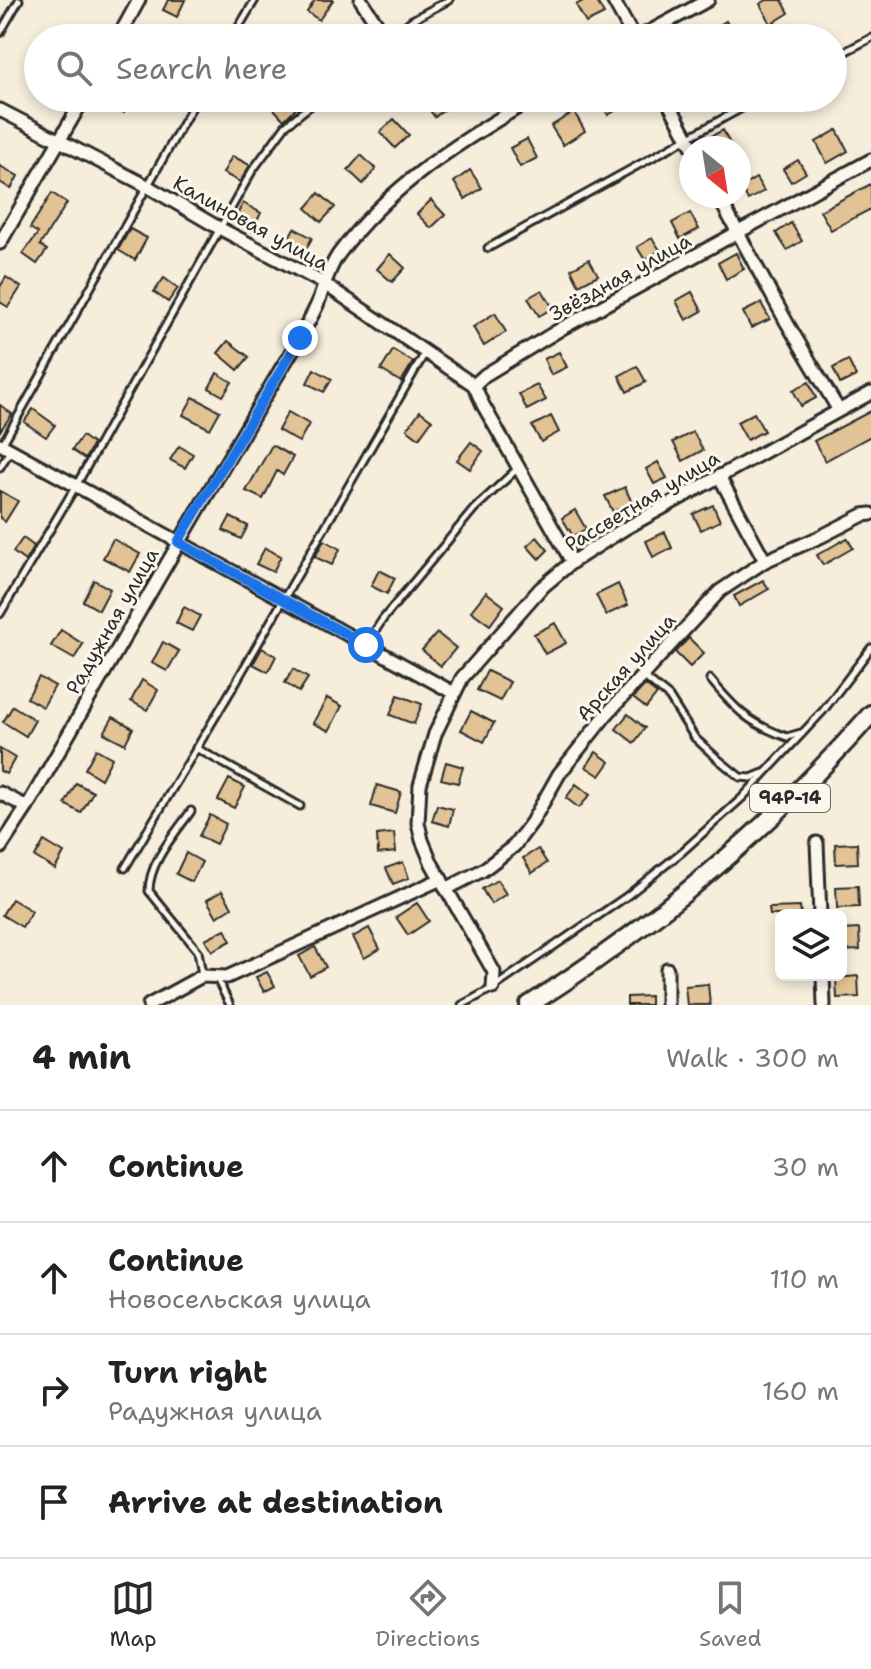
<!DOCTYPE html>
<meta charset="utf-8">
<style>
body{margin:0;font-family:"Shantell Sans",sans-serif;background:#f2f2f2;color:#222}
.controls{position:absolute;right:24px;bottom:24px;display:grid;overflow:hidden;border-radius:12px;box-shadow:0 4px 12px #0003}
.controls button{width:72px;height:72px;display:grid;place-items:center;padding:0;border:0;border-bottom:2px solid #e0e0e0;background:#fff;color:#222;font:40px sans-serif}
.compass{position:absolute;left:679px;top:136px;width:72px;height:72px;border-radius:50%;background:#fff;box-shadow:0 4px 12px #0003;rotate:150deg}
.stop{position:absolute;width:24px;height:24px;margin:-18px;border:6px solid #1a73e8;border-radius:50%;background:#fff}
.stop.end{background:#1a73e8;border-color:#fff;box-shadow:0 2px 8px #0008}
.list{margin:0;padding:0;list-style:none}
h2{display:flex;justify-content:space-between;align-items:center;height:104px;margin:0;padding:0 32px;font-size:34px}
h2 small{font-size:26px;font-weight:400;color:#767676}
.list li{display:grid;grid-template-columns:52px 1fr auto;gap:24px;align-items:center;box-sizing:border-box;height:112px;padding:0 32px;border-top:2px solid #e0e0e0}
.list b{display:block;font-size:30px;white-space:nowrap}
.list p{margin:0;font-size:26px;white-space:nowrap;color:#767676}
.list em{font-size:26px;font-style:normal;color:#767676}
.icon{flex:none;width:44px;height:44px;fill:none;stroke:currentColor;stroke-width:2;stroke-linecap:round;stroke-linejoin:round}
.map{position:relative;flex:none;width:871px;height:1005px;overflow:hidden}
.search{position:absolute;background:#fff;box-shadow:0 4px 12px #0003;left:24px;right:24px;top:24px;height:88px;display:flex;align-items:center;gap:20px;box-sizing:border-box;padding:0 28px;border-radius:44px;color:#767676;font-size:30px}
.sheet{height:552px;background:#fff}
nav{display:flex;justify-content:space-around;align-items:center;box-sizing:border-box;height:112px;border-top:2px solid #e0e0e0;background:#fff;font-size:22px;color:#767676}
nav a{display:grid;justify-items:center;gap:4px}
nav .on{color:#2b2b2b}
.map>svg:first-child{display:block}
.building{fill:#e2c395;stroke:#2b2b2b;stroke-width:2}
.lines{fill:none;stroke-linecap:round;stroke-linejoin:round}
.service-casing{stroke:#2b2b2b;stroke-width:11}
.minor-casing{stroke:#2b2b2b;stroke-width:17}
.primary-casing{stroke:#2b2b2b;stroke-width:22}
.service{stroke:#fbf7ec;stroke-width:5}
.minor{stroke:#fbf7ec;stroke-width:11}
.primary{stroke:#fbf7ec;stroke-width:16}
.route{stroke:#1a73e8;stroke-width:10}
.labels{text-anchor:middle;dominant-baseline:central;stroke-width:6;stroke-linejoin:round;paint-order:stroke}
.shield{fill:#fbf7ec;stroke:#696865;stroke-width:2}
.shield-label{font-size:18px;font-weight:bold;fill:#2b2b2b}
.street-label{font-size:20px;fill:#2b2b2b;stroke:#fbf7ec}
</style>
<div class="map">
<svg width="871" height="1005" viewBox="0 0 871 1005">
<rect width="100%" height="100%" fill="#f6eddb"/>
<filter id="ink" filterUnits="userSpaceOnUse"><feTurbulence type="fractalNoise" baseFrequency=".0125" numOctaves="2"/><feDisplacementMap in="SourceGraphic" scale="16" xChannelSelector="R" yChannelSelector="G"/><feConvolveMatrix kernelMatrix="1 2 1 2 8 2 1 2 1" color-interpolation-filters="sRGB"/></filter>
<g filter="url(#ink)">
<g class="building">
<polygon points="168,0 185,0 177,17 163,10"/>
<polygon points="315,0 333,0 319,20 307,12"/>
<polygon points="585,0 596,0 604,14 586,23 576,5"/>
<polygon points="767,0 782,0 789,13 771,24 760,4"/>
<polygon points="726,21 736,38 712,38 708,32"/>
<polygon points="110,98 132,98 124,113 107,104"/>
<polygon points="283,98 291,98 298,106 284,120 273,108"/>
<polygon points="420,98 444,98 450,105 435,117"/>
<polygon points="599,98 621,98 625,105 608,115"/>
<polygon points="574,112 585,131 563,145 551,126"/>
<polygon points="394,119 409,135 395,148 380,132"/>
<polygon points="723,130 732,148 708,148 704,140"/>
<polygon points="837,130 848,151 827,163 816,142"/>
<polygon points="527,139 537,158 520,167 510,148"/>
<polygon points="361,155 376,169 363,184 348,170"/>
<polygon points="232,156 250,165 240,182 223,173"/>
<polygon points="798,160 806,173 791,182 783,169"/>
<polygon points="0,166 18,176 11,189 0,182"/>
<polygon points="470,170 482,188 465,199 454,182"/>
<polygon points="756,178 764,191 748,200 741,187"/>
<polygon points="871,184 871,209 831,230 820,211"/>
<polygon points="52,193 67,203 40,245 47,250 37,264 23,254 38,233 30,228"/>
<polygon points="319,193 335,207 321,222 306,208"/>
<polygon points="431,200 445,215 431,228 417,214"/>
<polygon points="243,203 261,213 252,231 234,221"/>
<polygon points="690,213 699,229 680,239 672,223"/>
<polygon points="791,223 802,241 787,250 776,233"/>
<polygon points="294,228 312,238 303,255 285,245"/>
<polygon points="130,229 147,238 135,260 118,250"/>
<polygon points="652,238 660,250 645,260 637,247"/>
<polygon points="736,253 744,269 726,279 718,263"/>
<polygon points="390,254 405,268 392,282 377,269"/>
<polygon points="589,259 598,275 579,285 571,269"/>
<polygon points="6,277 21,287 8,307 0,302 0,287"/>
<polygon points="164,278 178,288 168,302 154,292"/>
<polygon points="542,290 553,308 539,316 528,298"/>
<polygon points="692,292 702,311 686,320 676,301"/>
<polygon points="761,303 770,319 751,328 743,312"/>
<polygon points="495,313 506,332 484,346 473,327"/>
<polygon points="228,341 249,357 238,370 218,353"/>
<polygon points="393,350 413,362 401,382 381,370"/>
<polygon points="559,352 567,367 551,375 544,359"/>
<polygon points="848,360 856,376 840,384 833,368"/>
<polygon points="637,366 646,382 627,392 619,376"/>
<polygon points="314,369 332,379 324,392 307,383"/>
<polygon points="217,373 232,382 223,396 209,388"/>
<polygon points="809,382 816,398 801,406 793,390"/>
<polygon points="537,385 546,400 527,410 519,394"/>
<polygon points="193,397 220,411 210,429 183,415"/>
<polygon points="0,405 12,414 0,431"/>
<polygon points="33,409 55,425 46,437 24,422"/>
<polygon points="420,411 432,420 419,438 407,429"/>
<polygon points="871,411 871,436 825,461 814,441"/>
<polygon points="288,412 309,424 299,442 278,430"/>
<polygon points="754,413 764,431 747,440 737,422"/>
<polygon points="551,416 559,432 541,442 532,426"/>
<polygon points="693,432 703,450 683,461 673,442"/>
<polygon points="82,436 93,444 85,459 72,450"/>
<polygon points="471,442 483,451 470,469 457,460"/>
<polygon points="272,445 293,457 283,475 277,471 263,499 246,491"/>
<polygon points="179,446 193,454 185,468 170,460"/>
<polygon points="658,462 667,478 654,484 646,469"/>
<polygon points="625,487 632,503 613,512 605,496"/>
<polygon points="0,491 18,501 5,522 0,518"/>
<polygon points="713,505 720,521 701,530 693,514"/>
<polygon points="575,510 586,529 573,536 562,518"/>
<polygon points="230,517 248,526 241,539 223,530"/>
<polygon points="665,532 672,548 653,557 646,541"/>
<polygon points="537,537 548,550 539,559 527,546"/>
<polygon points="23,538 34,546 25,561 13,552"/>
<polygon points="847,538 853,548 823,565 817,555"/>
<polygon points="113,539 140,554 130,572 103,558"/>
<polygon points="324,540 340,549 332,565 315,557"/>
<polygon points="265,548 281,556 273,572 256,564"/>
<polygon points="379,570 395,578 387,594 371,586"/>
<polygon points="94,580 110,589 99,610 83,601"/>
<polygon points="763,580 769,589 739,606 734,596"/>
<polygon points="618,584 628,605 606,615 596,595"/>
<polygon points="486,592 504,606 490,625 471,611"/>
<polygon points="184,607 200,616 192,631 176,623"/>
<polygon points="555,623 566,643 545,654 534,634"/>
<polygon points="61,630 83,644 74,659 51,646"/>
<polygon points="437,633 456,648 441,666 422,650"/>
<polygon points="689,638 704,653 690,667 675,652"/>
<polygon points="163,642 179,651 167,671 152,663"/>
<polygon points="262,648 276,656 268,672 253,664"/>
<polygon points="293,669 308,678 299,692 285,683"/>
<polygon points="487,671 510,682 500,701 477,690"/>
<polygon points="39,677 55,686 43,707 27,698"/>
<polygon points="142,680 158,690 147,710 131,701"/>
<polygon points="645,685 657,694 646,708 633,698"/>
<polygon points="398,695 422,704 414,724 390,715"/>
<polygon points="327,698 342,706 329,731 313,723"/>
<polygon points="13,706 35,720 26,736 3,722"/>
<polygon points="471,711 494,723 484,742 461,730"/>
<polygon points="628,714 645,728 634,743 616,729"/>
<polygon points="113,717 133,728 125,744 104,733"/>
<polygon points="0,749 15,758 6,774 0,771"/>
<polygon points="96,749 112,758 101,779 85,769"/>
<polygon points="596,752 610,762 600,776 586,767"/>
<polygon points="446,762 463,767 458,783 441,779"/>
<polygon points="229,779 245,787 234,808 218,800"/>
<polygon points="76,783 93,792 81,813 65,804"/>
<polygon points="576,784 590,795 579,808 566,798"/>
<polygon points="377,785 401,792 395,813 371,806"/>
<polygon points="437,805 453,809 449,826 432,821"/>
<polygon points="210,815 226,824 216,844 199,836"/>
<polygon points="394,833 396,852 378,854 377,835"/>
<polygon points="44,841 64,853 55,869 35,857"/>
<polygon points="857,843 858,863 836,864 835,844"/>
<polygon points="538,849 547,863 532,873 523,858"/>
<polygon points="186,853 202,862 192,882 176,874"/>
<polygon points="403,862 409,878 393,884 386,868"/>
<polygon points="497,880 506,894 491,904 482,889"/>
<polygon points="858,886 859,907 837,908 836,887"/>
<polygon points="222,891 232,907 217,917 207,900"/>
<polygon points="12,899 32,911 22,927 2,915"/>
<polygon points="417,903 429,921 408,935 396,917"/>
<polygon points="800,907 801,915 770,915 769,908"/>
<polygon points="369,928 380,949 364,958 353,937"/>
<polygon points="225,929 231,941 212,951 205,939"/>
<polygon points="859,929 860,950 841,951 841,930"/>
<polygon points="315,947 326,967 310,976 299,956"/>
<polygon points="267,972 275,986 264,992 256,977"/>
<polygon points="858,976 859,997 837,998 836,978"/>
<polygon points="708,984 710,1005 687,1005 685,986"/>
<polygon points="650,996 650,1005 627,1005 627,997"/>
</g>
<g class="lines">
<defs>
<g id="service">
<polyline points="0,33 19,0"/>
<polyline points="232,38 255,0"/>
<polyline points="390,38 412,20 449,0"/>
<polyline points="833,58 871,38"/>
<polyline points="488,248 760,98"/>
<polyline points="2,445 197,98"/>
<polyline points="0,467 10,451"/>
<polyline points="0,614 77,484 252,171 286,125 320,98"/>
<polyline points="367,643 383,619 474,509 517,469"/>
<polyline points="643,676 669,697 695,738 719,760 740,777 751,778 763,773"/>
<path d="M710 679C735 709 749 724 787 737L801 733"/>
<polyline points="196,748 300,806"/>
<path d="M191 811C175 834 149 862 149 891L198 951 202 975"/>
<polyline points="125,868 232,689 425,353"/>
<polyline points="216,977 230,1005"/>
<polyline points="462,1005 493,988 627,896 683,851 742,798 823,711 871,648"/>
</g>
<g id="minor">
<polyline points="361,0 386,38"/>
<polyline points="613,0 634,38"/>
<polyline points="118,38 139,0"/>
<polyline points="638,38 708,0"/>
<polyline points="666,98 693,148"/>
<polyline points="0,110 147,186 219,228 323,283 474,385"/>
<polyline points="718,196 787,323 838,409"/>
<polyline points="0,243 84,98"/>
<polyline points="474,385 485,375 564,327 871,160"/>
<polyline points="474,385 483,405 572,562"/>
<polyline points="0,444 454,693"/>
<polyline points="719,476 765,561"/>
<polyline points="0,793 27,807"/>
<polyline points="817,843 820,915"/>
<path d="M0 848 27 807C110 662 193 517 278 374 292 351 306 329 317 305 324 288 327 271 338 255 388 186 462 140 534 98"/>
<polyline points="446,889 483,870 514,846 532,822 559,774 606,715 720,591 765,561 820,537 863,515 871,514"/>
<polyline points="667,969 667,1005"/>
<polyline points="823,975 824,1005"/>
<polyline points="493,988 494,972 432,864 422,840 418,823 420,785 435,734 462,678 540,589 572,562 624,529 871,393"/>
<polyline points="149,1005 202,976 227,977 441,879"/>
</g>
<path id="primary" d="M529 1005C656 924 772 827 871 714"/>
</defs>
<use href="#service" class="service-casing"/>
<use href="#minor" class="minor-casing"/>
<use href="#primary" class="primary-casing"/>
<use href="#service" class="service"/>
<use href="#minor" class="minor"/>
<use href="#primary" class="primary"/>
</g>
</g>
<g class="lines" filter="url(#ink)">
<polyline class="route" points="300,338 178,542 366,645"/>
</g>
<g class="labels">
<rect class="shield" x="750" y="784" width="80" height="28" rx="6"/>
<g class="shield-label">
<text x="790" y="798">94Р-14</text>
</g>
<g class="street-label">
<text transform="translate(251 223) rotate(29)">Калиновая улица</text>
<text transform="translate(620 277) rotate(-29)">Звёздная улица</text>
<text transform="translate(642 501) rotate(-31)">Рассветная улица</text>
<text transform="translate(112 621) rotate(-60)">Радужная улица</text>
<text transform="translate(626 667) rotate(-48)">Арская улица</text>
</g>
</g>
</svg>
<div class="controls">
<button><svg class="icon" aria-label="layers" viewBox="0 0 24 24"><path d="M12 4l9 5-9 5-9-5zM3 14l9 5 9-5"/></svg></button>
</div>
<svg class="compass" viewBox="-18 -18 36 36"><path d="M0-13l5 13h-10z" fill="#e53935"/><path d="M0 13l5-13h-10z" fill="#767676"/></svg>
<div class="stop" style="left:366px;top:645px"></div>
<div class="stop end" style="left:300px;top:338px"></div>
<div class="search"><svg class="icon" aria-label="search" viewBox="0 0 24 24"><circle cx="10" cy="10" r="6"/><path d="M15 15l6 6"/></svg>Search here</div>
</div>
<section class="sheet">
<h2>4 min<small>Walk · 300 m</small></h2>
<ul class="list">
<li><svg class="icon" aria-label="ahead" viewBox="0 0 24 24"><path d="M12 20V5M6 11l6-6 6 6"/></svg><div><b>Continue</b></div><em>30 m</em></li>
<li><svg class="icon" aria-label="ahead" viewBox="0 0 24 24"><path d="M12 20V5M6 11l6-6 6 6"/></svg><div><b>Continue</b><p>Новосельская улица</p></div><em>110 m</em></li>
<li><svg class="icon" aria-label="right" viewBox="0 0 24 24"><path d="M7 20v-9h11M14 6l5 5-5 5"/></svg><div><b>Turn right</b><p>Радужная улица</p></div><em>160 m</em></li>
<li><svg class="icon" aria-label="arrive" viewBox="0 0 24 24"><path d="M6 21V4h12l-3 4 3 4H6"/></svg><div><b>Arrive at destination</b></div></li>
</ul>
</section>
<nav>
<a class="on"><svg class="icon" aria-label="map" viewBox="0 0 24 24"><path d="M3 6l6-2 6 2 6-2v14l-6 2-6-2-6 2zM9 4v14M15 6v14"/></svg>Map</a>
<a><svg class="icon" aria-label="directions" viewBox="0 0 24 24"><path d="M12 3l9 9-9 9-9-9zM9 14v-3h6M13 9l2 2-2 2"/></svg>Directions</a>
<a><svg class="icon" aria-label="saved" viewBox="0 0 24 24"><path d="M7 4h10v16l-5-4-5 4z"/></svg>Saved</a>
</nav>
